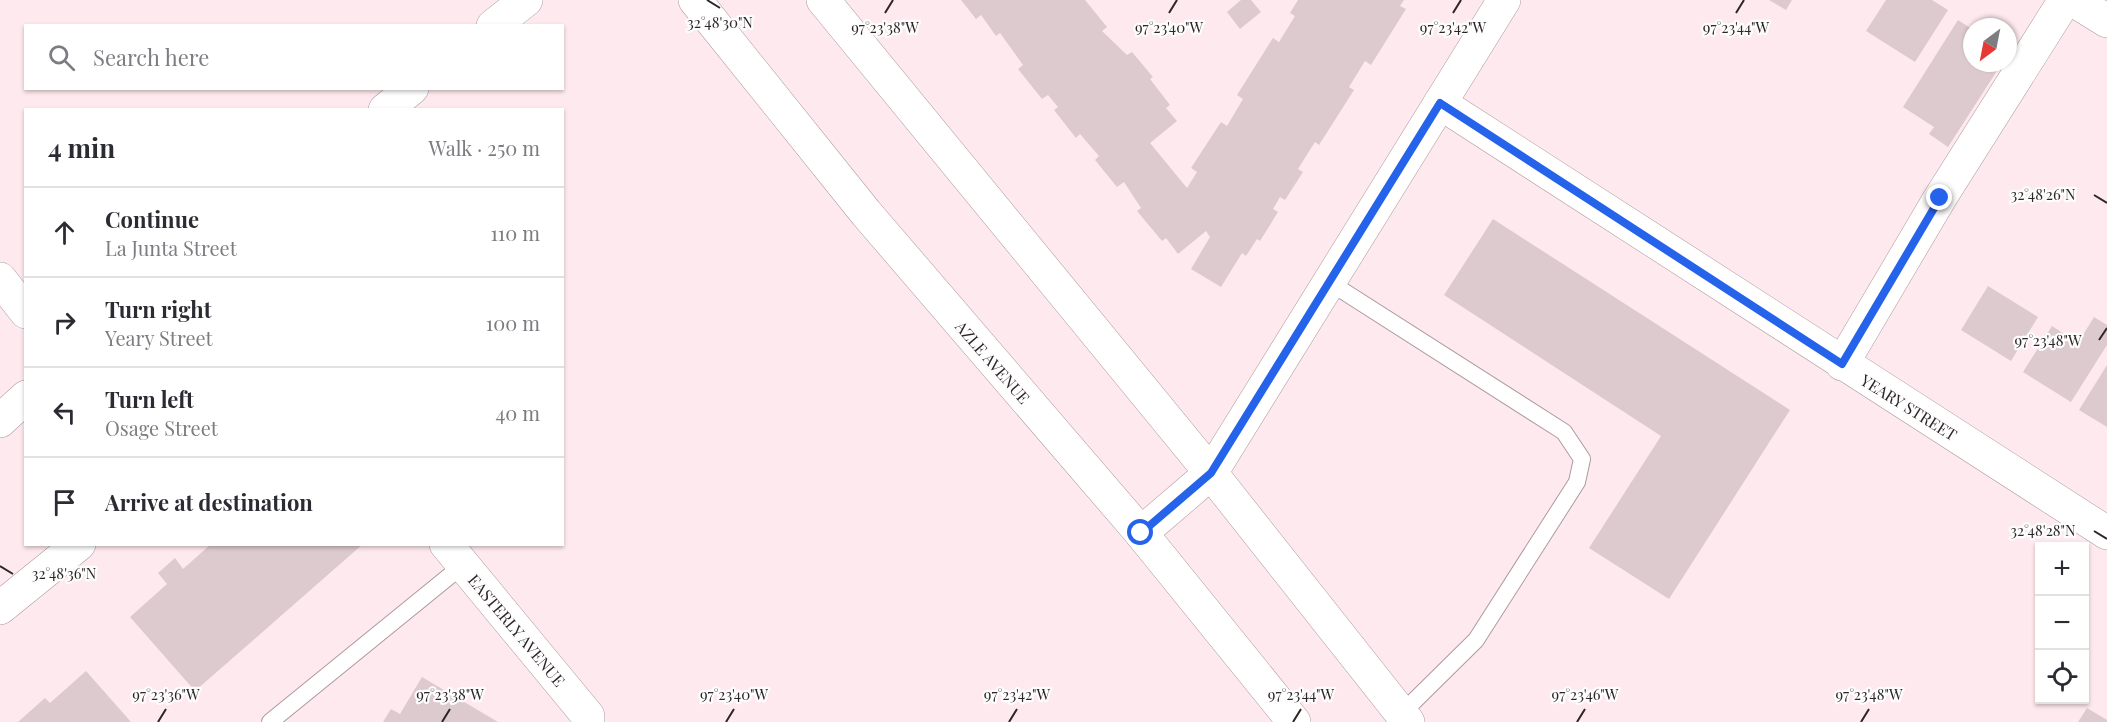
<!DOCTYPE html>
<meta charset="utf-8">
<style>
body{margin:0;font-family:"Playfair Display",serif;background:#f7f7f7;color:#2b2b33}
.controls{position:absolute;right:18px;bottom:18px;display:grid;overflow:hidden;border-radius:0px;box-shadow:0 2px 4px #0004}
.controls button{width:54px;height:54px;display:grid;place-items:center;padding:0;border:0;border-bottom:2px solid #e1e1e2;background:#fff;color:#2b2b33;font:30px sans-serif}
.compass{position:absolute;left:1963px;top:18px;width:54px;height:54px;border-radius:50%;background:#fff;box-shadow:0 2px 4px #0004;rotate:212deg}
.stop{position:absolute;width:18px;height:18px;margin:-14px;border:4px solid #2563eb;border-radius:50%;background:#fff}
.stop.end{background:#2563eb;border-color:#fff;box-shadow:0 2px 6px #0008}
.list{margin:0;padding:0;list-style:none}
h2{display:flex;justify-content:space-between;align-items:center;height:78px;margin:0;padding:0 24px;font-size:26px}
h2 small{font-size:20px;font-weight:400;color:#7c7c81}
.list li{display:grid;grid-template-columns:39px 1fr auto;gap:18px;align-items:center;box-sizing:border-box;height:90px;padding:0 24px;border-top:2px solid #e1e1e2}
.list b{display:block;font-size:22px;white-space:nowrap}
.list p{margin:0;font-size:20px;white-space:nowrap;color:#7c7c81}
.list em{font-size:20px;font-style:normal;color:#7c7c81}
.icon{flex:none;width:33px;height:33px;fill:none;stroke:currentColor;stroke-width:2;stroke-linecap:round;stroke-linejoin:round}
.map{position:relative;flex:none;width:2107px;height:722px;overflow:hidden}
.search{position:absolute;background:#fff;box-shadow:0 2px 4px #0004;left:24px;top:24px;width:540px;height:66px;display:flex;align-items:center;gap:15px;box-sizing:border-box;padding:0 21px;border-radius:0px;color:#7c7c81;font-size:22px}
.panel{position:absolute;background:#fff;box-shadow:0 2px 4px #0004;left:24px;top:108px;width:540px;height:438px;border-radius:0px}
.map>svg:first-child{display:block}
.building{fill:#ddcace}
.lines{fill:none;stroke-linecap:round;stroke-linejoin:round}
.lane-casing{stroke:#ad9a9e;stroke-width:18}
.street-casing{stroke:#ad9a9e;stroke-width:34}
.secondary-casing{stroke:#ad9a9e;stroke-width:34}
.lane{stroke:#fff;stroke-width:16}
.street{stroke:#fff;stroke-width:33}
.secondary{stroke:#fff;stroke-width:33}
.route{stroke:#2563eb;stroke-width:8}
.ticks{fill:none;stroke:#2c2426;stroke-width:2}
.labels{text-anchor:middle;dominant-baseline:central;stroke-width:4.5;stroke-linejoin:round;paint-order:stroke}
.street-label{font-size:16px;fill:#2c2426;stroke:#fdfdfd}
.ticks-label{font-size:15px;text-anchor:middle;fill:#2c2426;stroke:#fdfdfd;stroke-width:4.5;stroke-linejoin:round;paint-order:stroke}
</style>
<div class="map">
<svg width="2107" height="722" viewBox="0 0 2107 722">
<rect width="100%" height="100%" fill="#feeaee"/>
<g class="building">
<polygon points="961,0 1085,0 1107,27 1102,31 1127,55 1132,52 1153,77 1150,79 1170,105 1166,108 1177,121 1150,143 1187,188 1197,172 1191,168 1221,122 1227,126 1243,99 1237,95 1273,38 1279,42 1295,16 1290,13 1298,0 1404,0 1400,6 1406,9 1371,65 1365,61 1349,87 1354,90 1319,145 1315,142 1298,169 1303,172 1285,200 1280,197 1273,209 1278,212 1260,241 1257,239 1246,256 1242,253 1221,287 1191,269 1210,237 1206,231 1178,254 1166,238 1162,241 1137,211 1141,208 1124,182 1117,187 1095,160 1099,156 1080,134 1076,138 1054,110 1058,107 1048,95 1042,99 1018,69 1023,65 1000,33 996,36 981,15 976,19"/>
<polygon points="1241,0 1251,0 1261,12 1240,29 1227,12"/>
<polygon points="1769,0 1792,0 1786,10"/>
<polygon points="1886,0 1932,0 1948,10 1915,62 1866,31"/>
<polygon points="1958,20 1972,29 1972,63 2002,63 1948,147 1929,134 1934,127 1903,107"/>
<polygon points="1493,219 1790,410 1669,599 1589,548 1661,436 1444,295"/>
<polygon points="1988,286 2038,317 2011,361 1961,330"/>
<polygon points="2094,317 2107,325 2107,345 2071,402 2023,372 2052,326 2078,343"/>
<polygon points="2107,365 2107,427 2079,410"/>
<polygon points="211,544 363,544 195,691 130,617 167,584 158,573 175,558 183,569"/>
<polygon points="86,671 131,722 18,722 45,698 50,703"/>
<polygon points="422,677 498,722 383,722 391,709 400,714"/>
<polygon points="2087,708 2107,720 2107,722 2078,722"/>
</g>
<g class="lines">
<defs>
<g id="lane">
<polyline points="1329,282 1564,432 1582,459 1577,482 1476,640 1401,714"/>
<polyline points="270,722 463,565"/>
</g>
<g id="street">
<polyline points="2073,0 2107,21"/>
<polyline points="493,26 526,0"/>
<polyline points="1440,103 2107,533"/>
<polyline points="385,110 412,88"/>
<polyline points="0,279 26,312"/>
<polyline points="1842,364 1940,198 2065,0"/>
<polyline points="0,421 26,397"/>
<polyline points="1141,533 1211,473 1504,0"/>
<polyline points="446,544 588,716 588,722"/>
<polyline points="0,608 79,544"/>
</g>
<g id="secondary">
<polyline points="695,0 866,213 1141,533 1294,722"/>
<polyline points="823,0 1211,473 1408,722"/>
</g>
</defs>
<use href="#lane" class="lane-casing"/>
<use href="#street" class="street-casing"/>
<use href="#secondary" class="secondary-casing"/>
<use href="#lane" class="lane"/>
<use href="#street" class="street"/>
<use href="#secondary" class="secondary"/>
</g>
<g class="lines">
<polyline class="route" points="1141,533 1211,473 1440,103 1842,364 1940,198"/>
</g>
<path class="ticks" d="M707 0 720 8M885 13 893 0M1169 13 1177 0M1453 13 1461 0M1736 13 1744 0M2094 195 2107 203M2099 340 2107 328M2094 531 2107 539M0 566 13 574M158 722 166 709M442 722 450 709M726 722 734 709M1009 722 1017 709M1293 722 1301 709M1577 722 1585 709M1861 722 1869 709"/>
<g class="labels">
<g class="street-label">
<text transform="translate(993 362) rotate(49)">AZLE AVENUE</text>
<text transform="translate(1909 407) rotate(32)">YEARY STREET</text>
<text transform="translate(517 630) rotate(50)">EASTERLY AVENUE</text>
</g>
</g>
<g class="ticks-label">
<text x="720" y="28">32°48'30"N</text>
<text x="885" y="33">97°23'38"W</text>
<text x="1169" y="33">97°23'40"W</text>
<text x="1453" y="33">97°23'42"W</text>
<text x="1736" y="33">97°23'44"W</text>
<text x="2043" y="200">32°48'26"N</text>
<text x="2048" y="346">97°23'48"W</text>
<text x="2043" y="536">32°48'28"N</text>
<text x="64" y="579">32°48'36"N</text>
<text x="166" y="700">97°23'36"W</text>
<text x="450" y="700">97°23'38"W</text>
<text x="734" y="700">97°23'40"W</text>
<text x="1017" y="700">97°23'42"W</text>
<text x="1301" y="700">97°23'44"W</text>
<text x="1585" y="700">97°23'46"W</text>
<text x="1869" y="700">97°23'48"W</text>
</g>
</svg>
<div class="controls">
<button>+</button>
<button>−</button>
<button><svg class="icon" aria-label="locate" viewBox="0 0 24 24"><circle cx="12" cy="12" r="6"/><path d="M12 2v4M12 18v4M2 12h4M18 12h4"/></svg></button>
</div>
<svg class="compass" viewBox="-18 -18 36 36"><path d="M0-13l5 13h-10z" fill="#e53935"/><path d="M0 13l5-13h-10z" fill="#7c7c81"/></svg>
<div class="stop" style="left:1141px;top:533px"></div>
<div class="stop end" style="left:1940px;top:198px"></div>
<div class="search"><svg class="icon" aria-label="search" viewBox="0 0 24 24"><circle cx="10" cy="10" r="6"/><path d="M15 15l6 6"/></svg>Search here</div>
<section class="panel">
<h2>4 min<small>Walk · 250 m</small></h2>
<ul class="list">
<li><svg class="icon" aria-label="ahead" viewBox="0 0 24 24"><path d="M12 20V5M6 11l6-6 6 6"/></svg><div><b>Continue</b><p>La Junta Street</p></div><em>110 m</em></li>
<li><svg class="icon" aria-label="right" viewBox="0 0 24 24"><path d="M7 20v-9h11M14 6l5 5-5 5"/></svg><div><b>Turn right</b><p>Yeary Street</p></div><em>100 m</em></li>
<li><svg class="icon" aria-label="left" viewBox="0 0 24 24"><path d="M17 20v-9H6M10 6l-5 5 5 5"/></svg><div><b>Turn left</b><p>Osage Street</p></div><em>40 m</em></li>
<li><svg class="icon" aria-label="arrive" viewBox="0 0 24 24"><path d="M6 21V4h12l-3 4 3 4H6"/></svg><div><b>Arrive at destination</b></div></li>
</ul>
</section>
</div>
